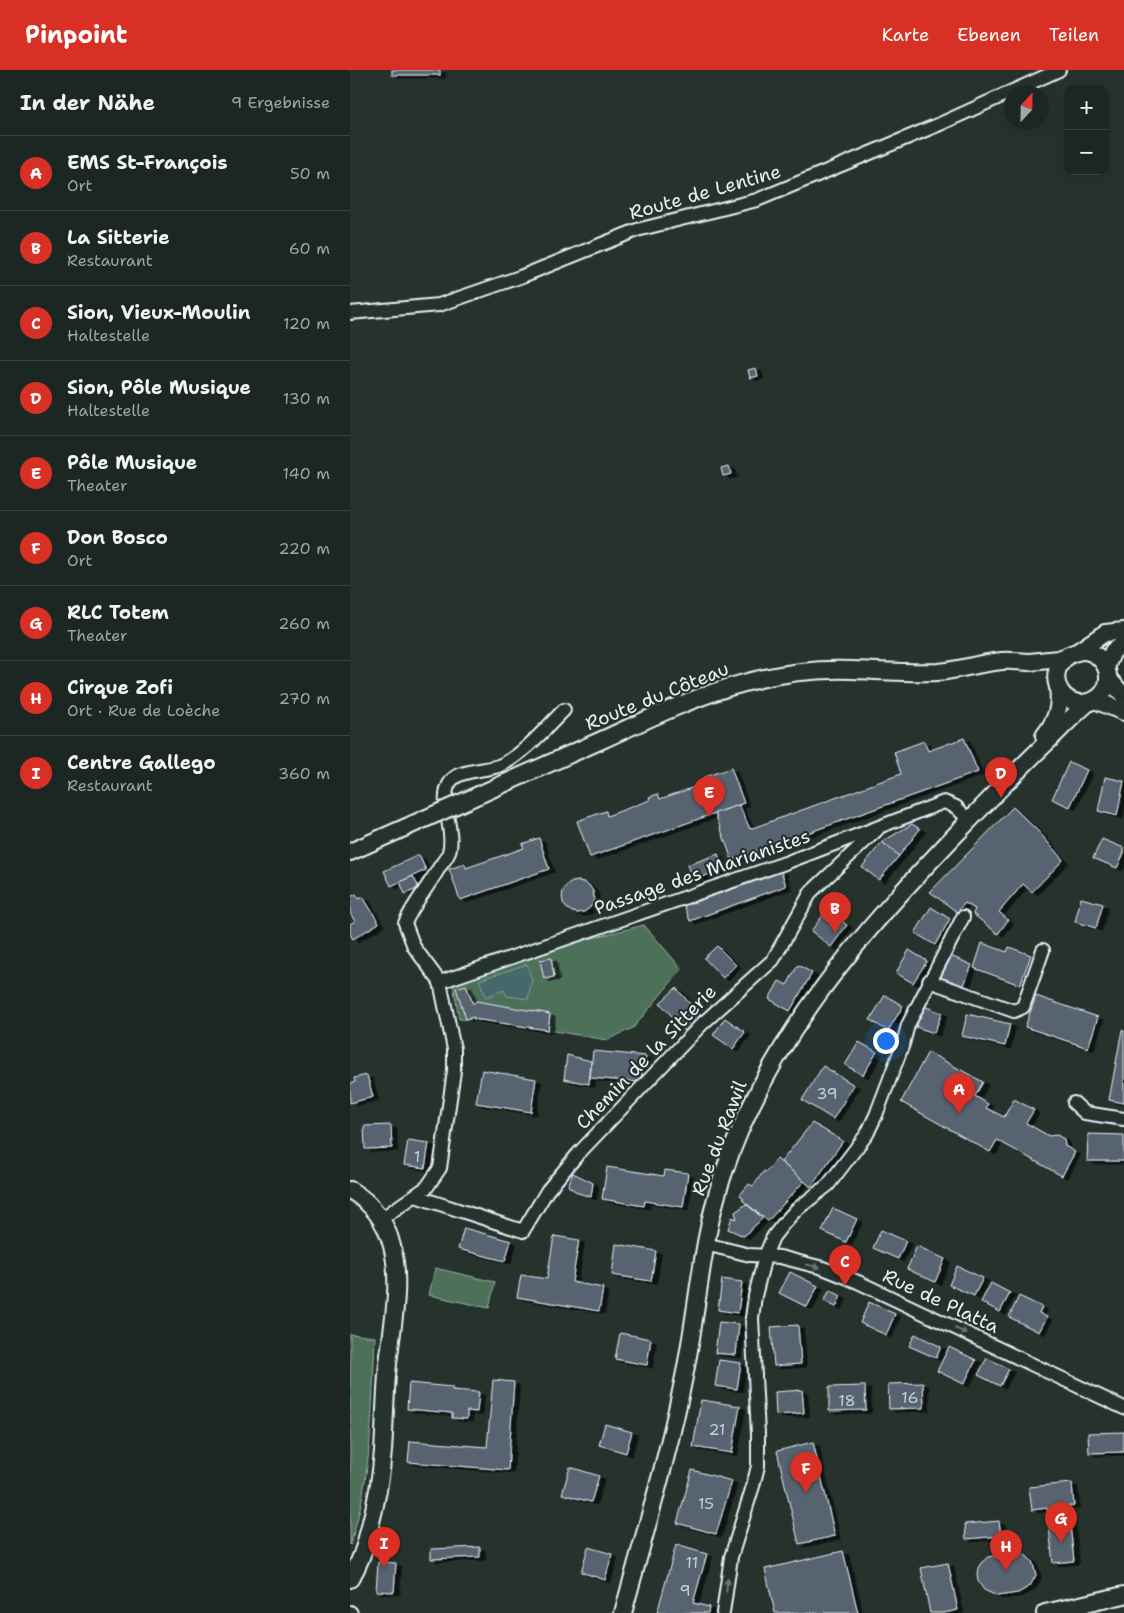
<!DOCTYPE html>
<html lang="de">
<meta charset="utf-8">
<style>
body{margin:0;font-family:"Shantell Sans",sans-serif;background:#252e2a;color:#f1f3f6}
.controls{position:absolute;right:15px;top:15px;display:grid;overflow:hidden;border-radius:10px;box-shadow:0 5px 20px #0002}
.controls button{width:45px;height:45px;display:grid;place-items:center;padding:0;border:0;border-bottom:1px solid #3a4340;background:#1c2622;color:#f1f3f6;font:25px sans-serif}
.compass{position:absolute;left:654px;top:15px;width:45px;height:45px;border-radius:50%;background:#1c2622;box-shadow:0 5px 20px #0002;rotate:22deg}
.you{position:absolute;left:535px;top:970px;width:18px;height:18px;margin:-12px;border:4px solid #fff;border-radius:50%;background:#1a73e8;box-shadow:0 0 0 8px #1a73e833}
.badge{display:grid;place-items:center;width:32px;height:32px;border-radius:50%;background:#d93025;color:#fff;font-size:16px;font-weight:700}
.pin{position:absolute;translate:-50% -41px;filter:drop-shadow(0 1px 2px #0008)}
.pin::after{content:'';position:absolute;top:26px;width:18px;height:15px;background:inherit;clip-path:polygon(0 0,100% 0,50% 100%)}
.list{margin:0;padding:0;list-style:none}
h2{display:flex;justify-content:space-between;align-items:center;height:65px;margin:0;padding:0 20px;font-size:21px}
h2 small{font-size:16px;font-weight:400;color:#a0a5a5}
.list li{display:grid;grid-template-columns:32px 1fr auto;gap:15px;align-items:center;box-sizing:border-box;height:75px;padding:0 20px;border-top:1px solid #3a4340}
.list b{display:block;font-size:19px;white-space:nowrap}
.list p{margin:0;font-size:16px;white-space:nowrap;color:#a0a5a5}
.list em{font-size:16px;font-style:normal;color:#a0a5a5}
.map{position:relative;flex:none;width:774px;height:1543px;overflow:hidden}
header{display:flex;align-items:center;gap:30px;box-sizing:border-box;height:70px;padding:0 25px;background:#d93025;color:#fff}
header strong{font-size:24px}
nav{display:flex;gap:28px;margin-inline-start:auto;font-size:18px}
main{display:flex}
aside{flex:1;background:#1c2622}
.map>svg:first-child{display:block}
.green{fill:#4e6f59;stroke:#9bb0a8}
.water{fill:#45686b;stroke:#869fa3}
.building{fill:#596472;stroke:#e8f1f8;filter:url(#shadow)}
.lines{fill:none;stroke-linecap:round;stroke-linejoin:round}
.minor-casing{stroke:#e8f1f8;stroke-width:16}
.tertiary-casing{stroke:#e8f1f8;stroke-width:20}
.minor{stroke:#26332d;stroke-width:12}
.tertiary{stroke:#26332d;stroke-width:16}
.tertiary-bridge-casing{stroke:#e8f1f8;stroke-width:20;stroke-linecap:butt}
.tertiary-bridge{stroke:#26332d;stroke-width:16}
.oneway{fill:#6a7674}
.labels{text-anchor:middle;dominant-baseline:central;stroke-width:4.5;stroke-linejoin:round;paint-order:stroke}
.number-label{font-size:16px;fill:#c4ced6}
.street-label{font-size:19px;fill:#e8f1f8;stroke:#26332d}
</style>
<header>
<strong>Pinpoint</strong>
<nav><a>Karte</a><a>Ebenen</a><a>Teilen</a></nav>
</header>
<main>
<aside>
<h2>In der Nähe<small>9 Ergebnisse</small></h2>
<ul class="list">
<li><span class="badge">A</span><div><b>EMS St-François</b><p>Ort</p></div><em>50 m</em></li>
<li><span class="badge">B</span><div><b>La Sitterie</b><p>Restaurant</p></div><em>60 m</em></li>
<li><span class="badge">C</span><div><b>Sion, Vieux-Moulin</b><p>Haltestelle</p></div><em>120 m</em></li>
<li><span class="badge">D</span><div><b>Sion, Pôle Musique</b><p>Haltestelle</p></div><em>130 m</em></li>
<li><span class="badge">E</span><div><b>Pôle Musique</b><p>Theater</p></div><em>140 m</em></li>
<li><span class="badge">F</span><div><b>Don Bosco</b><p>Ort</p></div><em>220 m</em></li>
<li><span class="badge">G</span><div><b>RLC Totem</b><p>Theater</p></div><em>260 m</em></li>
<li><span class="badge">H</span><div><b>Cirque Zofi</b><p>Ort · Rue de Loèche</p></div><em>270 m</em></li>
<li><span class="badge">I</span><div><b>Centre Gallego</b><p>Restaurant</p></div><em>360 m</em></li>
</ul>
</aside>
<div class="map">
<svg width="774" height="1543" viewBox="0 0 774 1543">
<defs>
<filter id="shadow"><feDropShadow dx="5.5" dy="3" stdDeviation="0" flood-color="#0009"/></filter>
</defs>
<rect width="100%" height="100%" fill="#26332d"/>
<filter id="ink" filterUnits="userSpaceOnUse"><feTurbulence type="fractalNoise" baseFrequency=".02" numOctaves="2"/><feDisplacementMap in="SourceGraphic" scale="10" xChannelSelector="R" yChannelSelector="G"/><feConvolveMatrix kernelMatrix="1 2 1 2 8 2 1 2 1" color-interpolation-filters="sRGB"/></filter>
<g filter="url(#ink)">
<g class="green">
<polygon points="294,855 332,899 283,958 257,970 146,951 109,949 103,913 198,879"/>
<polygon points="85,1198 145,1212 139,1238 79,1225"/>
<path d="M0 1264 25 1267C22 1336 22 1409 0 1475Z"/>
</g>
<polygon class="water" points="177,894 182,910 178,929 157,926 154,920 136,927 129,910"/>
<g class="building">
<rect x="42" y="0" width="48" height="5"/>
<polygon points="406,298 408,306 400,308 398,300"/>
<polygon points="379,396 381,404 373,406 371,398"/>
<polygon points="614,668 628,702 382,790 365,743 389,735 400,759 551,704 544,682 574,671 578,681"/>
<polygon points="719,692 737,700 720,737 702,729"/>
<polygon points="381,698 394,733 240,787 227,751 256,741 257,746 300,730 299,727 308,724 310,729 356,713 354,707"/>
<polygon points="755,707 774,711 767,746 748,741"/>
<polygon points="663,737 688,761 713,790 682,822 673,814 649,842 658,850 648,864 623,844 625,839 615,833 607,842 580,822"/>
<polygon points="562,754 570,759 549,786 532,772"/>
<polygon points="189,768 199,799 110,830 99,799 115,794 116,798 174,778 172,774"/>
<polygon points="752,769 774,778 774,783 767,798 743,788"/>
<polygon points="532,772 549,786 529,810 512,797"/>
<polygon points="368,784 373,799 344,810 338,795"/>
<polygon points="69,785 76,800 41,816 34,801"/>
<polygon points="431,800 436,816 340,851 334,835"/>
<polygon points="63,806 69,818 55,824 50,812"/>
<circle cx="228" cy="827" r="16"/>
<polygon points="6,824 9,829 13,827 29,853 3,869 0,864 0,854 5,851 0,843 0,827"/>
<polygon points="731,828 753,834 746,858 725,852"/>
<polygon points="581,837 600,849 585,875 565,863"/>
<polygon points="477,840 497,855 481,877 461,861"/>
<polygon points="632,873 657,882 659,877 681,885 670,915 624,898"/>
<polygon points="367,876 386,895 373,908 354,888"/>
<polygon points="559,880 577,891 563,913 546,903"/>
<polygon points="598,885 622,895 612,920 588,910"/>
<polygon points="201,888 204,907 194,909 190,890"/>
<polygon points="448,895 462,903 440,941 419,929 429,911 437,915"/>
<polygon points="116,915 123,934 126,931 200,944 198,960 124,949 124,947 116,949 106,918"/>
<polygon points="326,918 353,948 337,963 310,933"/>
<polygon points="535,925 553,936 538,961 520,950"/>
<polygon points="686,926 748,947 738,978 675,957"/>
<polygon points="574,936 592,943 584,963 566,957"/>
<polygon points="617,944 660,954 655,976 612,966"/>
<polygon points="375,948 395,962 383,979 363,965"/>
<polygon points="772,960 774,961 774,1033 759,1030"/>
<polygon points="509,972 527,982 513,1005 495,995"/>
<polygon points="243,981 296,986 290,1012 240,1008"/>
<polygon points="578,982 633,1012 625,1026 638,1034 636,1038 654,1047 664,1029 684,1040 676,1053 699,1066 707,1065 714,1069 715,1076 725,1082 712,1106 647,1070 640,1082 551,1032"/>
<polygon points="217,985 241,991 239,1014 214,1009"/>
<polygon points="473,996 504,1015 483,1049 452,1030"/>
<polygon points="132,1000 186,1009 181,1042 126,1033"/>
<polygon points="17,1005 23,1027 0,1033 0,1014 5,1012 4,1008"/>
<polygon points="462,1053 493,1071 461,1117 431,1092"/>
<polygon points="41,1055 42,1078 15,1079 14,1056"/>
<polygon points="738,1064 774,1065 774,1091 737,1091"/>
<polygon points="58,1070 79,1073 75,1098 54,1095"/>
<polygon points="427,1089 454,1111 418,1151 392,1130 394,1129 390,1125 399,1114 403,1116 414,1101 416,1102"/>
<polygon points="257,1097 314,1106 315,1100 338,1103 333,1137 295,1131 294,1136 252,1129"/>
<polygon points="223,1103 243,1113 241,1127 228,1123 218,1116"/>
<polygon points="396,1134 413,1148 394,1166 378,1159 382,1147 387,1149 385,1142"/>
<polygon points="483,1138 507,1149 496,1172 472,1161"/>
<polygon points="114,1158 161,1171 155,1191 108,1179"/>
<polygon points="531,1160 556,1171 548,1189 523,1178"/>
<polygon points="204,1166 229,1170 222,1212 253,1218 249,1241 167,1227 171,1205 197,1209"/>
<polygon points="266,1174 306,1181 301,1211 262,1205"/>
<polygon points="567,1176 595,1189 585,1212 557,1199"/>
<polygon points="607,1196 633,1208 624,1226 599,1215"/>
<polygon points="440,1202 468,1216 457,1237 429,1223"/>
<polygon points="372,1209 392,1212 388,1243 368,1240"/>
<polygon points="641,1213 660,1223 650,1242 631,1232"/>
<polygon points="480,1220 491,1226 486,1237 474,1231"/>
<polygon points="669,1226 692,1237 689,1243 697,1247 689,1262 659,1247"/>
<polygon points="519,1232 545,1244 536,1265 510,1253"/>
<polygon points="369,1252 389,1254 386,1285 365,1283"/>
<polygon points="448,1255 451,1294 424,1296 421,1257"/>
<polygon points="270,1263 301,1269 297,1295 265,1289"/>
<polygon points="565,1264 591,1277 586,1288 559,1276"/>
<polygon points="599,1277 626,1290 614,1314 587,1301"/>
<polygon points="637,1288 659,1299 650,1316 628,1305"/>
<polygon points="369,1290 391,1293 387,1319 365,1316"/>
<polygon points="143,1310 164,1312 158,1400 58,1392 60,1371 137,1377"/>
<polygon points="59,1313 102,1317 102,1320 129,1322 127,1342 117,1341 117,1349 102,1348 102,1343 57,1339"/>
<polygon points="573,1313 574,1338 539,1339 538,1314"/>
<polygon points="515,1316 516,1340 479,1341 479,1317"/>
<polygon points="452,1320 454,1343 426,1345 425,1322"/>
<polygon points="351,1330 390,1336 382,1383 343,1377"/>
<polygon points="255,1354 282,1362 276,1383 249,1375"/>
<polygon points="774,1362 774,1382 739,1383 738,1363"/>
<polygon points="463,1372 485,1466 449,1474 427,1381"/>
<polygon points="220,1397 249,1406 241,1432 212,1424"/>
<polygon points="342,1400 382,1411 366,1464 327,1453"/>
<polygon points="722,1413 724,1436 718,1436 724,1491 703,1493 697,1438 682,1440 679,1417"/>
<polygon points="649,1451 651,1466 616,1469 615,1454"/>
<polygon points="326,1475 357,1484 343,1533 359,1537 358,1543 307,1543"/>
<polygon points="130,1477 130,1487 81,1489 81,1479"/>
<polygon points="238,1477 262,1484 255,1510 231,1502"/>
<polygon points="493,1481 508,1543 425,1543 415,1499"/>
<polygon points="663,1482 674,1484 682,1491 686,1505 680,1516 668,1523 647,1526 634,1520 628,1511 627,1505 628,1498 631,1493 638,1487"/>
<polygon points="28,1492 46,1493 44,1522 26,1521"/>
<polygon points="598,1493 608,1540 594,1543 580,1543 571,1498"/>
</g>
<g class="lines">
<defs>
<g id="minor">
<polyline points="0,243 89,235 170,207 287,160 407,130 590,54 709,0"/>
<polyline points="579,911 664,941 673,937 693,880"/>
<polyline points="90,912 435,793 594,732 606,737 619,750"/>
<polyline points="724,1033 735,1043 774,1049"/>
<polyline points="65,1126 173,1161 197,1121 228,1084 352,954 423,890 461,822 527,760"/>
<path d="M31 1149 77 1117 90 1098 104 1001V979L90 912 64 877 55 853C64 833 78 817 89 798 92 793 97 788 99 782 106 762 87 730 101 711 110 699 138 701 151 695 174 684 196 658 214 640"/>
<polyline points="355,1174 400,1185 430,1187 473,1198 508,1212 774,1338"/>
<polyline points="0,1542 1,1543"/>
<polyline points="373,1543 381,1487 403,1416 408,1396 408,1364 402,1248 405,1226 415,1186 423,1167 434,1153 446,1140 478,1115 517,1064 526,1045 553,974 558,955 613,847"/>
</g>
<g id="tertiary">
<polyline points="727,582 755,563 774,561"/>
<polyline points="756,597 763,581 774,573"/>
<polyline points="758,608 774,626"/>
<polyline points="745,630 774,642"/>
<path d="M694 666C706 651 711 637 708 618"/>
<path d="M106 735C155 713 204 691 254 669 337 631 409 596 503 600 532 601 560 603 588 602 610 600 630 593 652 591 661 590 670 592 680 592 689 591 699 590 708 589 717 587 725 580 735 581 749 583 759 596 758 610 757 618 753 625 746 629 717 646 690 606 718 586"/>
<polyline points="0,782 88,743"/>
<path d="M0 1120C22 1133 36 1151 42 1176 52 1214 42 1256 38 1294 35 1323 35 1352 33 1381 31 1408 26 1434 19 1460 15 1478 10 1494 0 1509"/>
<path d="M273 1543C294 1465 318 1387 334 1307 348 1240 351 1170 373 1105 418 968 513 861 611 759 638 731 665 703 693 676 708 662 722 646 739 632"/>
<polyline points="695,1543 774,1525"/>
</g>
</defs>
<use href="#minor" class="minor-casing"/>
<use href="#tertiary" class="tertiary-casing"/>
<use href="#minor" class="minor"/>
<use href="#tertiary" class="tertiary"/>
<defs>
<polyline id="tertiary-bridge" points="88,743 106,735"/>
</defs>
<use href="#tertiary-bridge" class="tertiary-bridge-casing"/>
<use href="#tertiary-bridge" class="tertiary-bridge"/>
</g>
<defs><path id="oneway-solid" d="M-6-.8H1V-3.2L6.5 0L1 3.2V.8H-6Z" transform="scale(1.25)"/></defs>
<g class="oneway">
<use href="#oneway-solid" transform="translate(463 1196) rotate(14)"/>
<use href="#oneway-solid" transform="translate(611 1261) rotate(25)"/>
<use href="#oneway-solid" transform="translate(377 1515) rotate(-83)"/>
</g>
</g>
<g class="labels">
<g class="number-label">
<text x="477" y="1023">39</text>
<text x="67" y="1086">1</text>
<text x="560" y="1327">16</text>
<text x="497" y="1330">18</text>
<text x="367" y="1359">21</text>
<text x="356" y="1433">15</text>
<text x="342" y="1492">11</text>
<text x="335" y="1520">9</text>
</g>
<g class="street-label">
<text transform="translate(355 122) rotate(-16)">Route de Lentine</text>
<text transform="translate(307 626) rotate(-22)">Route du Côteau</text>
<text transform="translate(352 802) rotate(-19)">Passage des Marianistes</text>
<text transform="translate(296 987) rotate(-46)">Chemin de la Sitterie</text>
<text transform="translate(369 1068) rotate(-69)">Rue du Rawil</text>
<text transform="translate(591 1231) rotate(25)">Rue de Platta</text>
</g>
</g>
</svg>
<div class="controls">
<button>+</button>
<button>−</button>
</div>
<svg class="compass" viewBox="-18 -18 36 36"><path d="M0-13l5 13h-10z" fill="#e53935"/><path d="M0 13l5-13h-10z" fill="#a0a5a5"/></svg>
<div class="you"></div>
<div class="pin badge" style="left:609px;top:1044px">A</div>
<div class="pin badge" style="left:485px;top:863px">B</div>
<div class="pin badge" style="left:495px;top:1216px">C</div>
<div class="pin badge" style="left:651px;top:728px">D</div>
<div class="pin badge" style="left:359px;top:747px">E</div>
<div class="pin badge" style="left:456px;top:1423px">F</div>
<div class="pin badge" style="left:711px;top:1473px">G</div>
<div class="pin badge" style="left:656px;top:1501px">H</div>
<div class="pin badge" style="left:34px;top:1498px">I</div>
</div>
</main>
